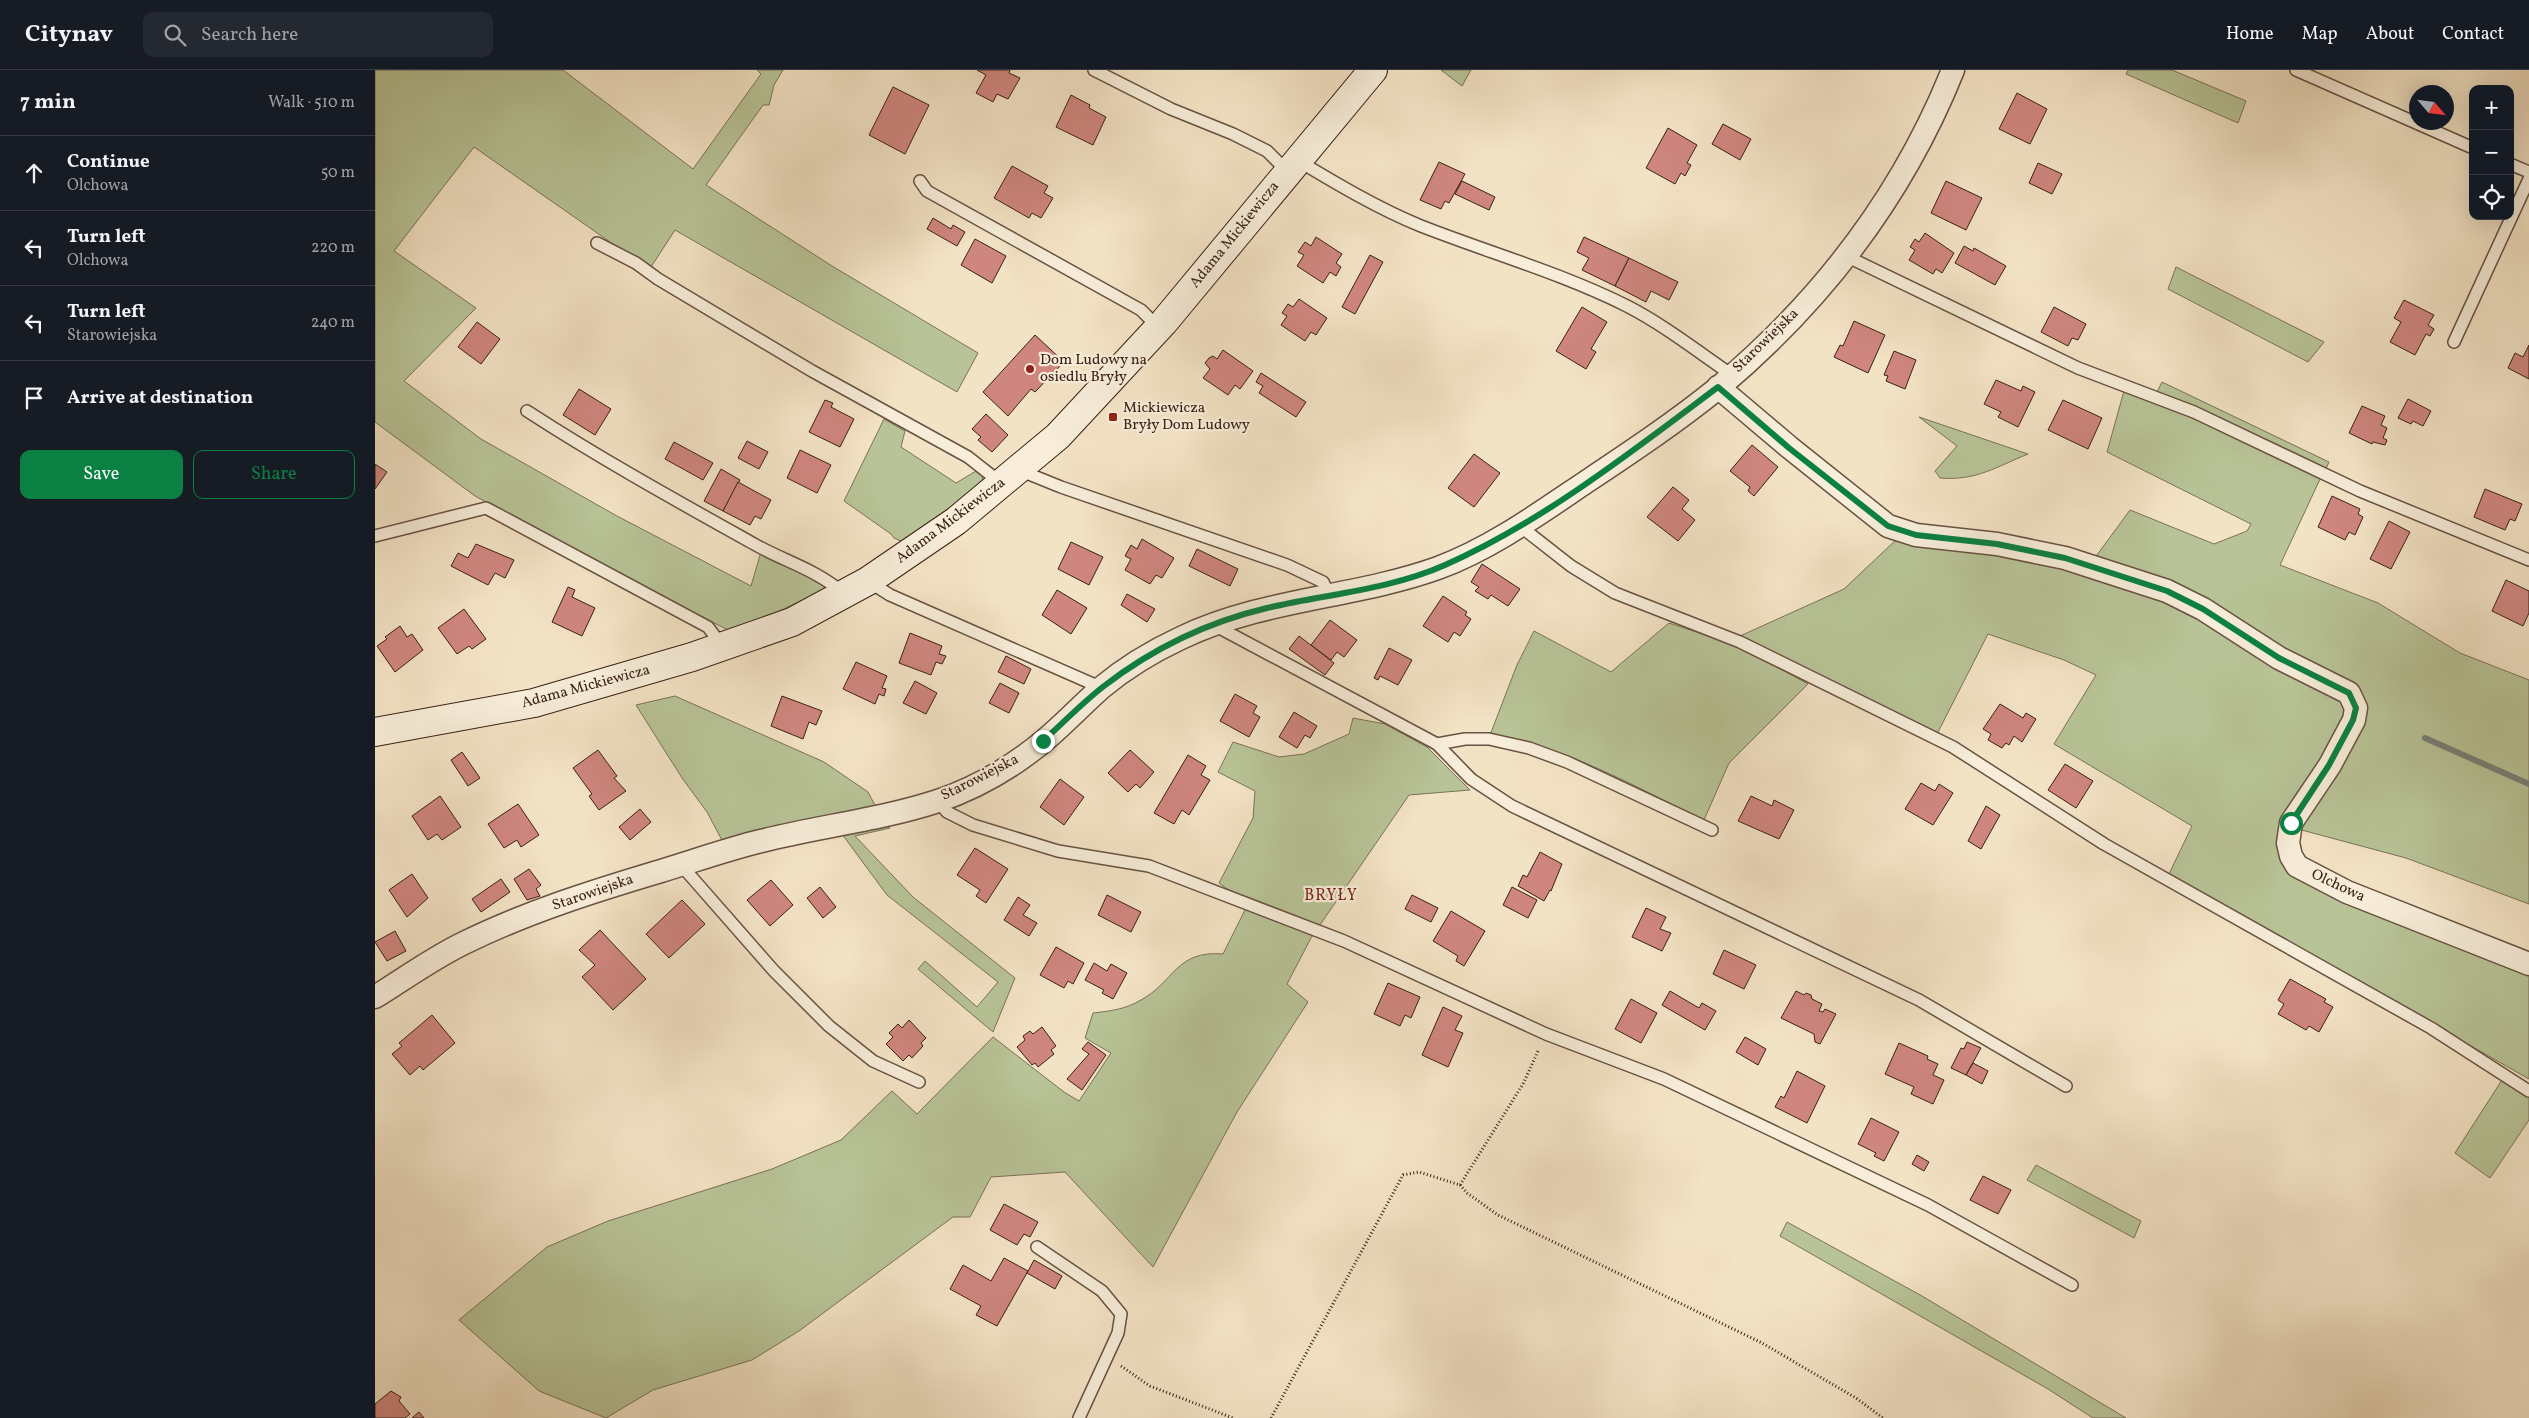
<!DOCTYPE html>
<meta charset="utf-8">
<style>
body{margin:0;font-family:Vollkorn,serif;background:#242831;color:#f1f3f6}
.controls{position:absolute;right:15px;top:15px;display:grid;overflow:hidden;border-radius:10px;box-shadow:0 5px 20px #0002}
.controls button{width:45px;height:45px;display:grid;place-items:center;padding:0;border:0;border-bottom:1px solid #363941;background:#171b24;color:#f1f3f6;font:25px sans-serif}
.compass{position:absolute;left:2034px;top:15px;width:45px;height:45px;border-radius:50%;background:#171b24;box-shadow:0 5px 20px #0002;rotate:118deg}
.stop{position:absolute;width:15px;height:15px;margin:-11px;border:4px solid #0b8043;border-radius:50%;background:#fff}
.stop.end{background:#0b8043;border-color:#fff;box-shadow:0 1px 5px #0008}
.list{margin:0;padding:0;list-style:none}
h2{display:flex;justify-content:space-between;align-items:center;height:65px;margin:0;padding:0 20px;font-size:21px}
h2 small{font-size:16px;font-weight:400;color:#9ea1a6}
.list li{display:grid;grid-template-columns:32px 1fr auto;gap:15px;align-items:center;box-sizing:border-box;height:75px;padding:0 20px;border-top:1px solid #363941}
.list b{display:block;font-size:19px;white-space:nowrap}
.list p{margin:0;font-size:16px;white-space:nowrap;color:#9ea1a6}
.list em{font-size:16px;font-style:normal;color:#9ea1a6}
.actions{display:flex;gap:10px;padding:15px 20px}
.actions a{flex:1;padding:11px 0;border:1px solid #0b8043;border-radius:10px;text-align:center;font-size:18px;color:#0b8043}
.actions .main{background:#0b8043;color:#fff}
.icon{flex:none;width:28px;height:28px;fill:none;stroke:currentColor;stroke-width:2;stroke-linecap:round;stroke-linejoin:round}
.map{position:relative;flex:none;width:2154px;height:1348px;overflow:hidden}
header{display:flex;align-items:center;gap:30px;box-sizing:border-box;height:70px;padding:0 25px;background:#171b24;border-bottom:1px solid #363941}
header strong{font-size:24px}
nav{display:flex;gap:28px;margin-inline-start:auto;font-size:18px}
.search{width:350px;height:45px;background:#242831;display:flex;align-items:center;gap:12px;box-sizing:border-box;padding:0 18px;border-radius:10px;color:#9ea1a6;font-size:19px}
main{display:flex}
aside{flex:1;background:#171b24}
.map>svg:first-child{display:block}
.green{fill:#b8c497;stroke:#797256}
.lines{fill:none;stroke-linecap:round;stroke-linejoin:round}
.stream{stroke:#747f75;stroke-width:6}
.building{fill:#cf867f;stroke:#3a2016}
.lane-casing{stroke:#685142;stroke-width:14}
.street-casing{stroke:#685142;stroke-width:25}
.secondary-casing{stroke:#3a2016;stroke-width:30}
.path{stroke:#3a2016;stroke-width:3;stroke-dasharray:1 2.5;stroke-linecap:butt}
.lane{stroke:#f7edd9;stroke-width:11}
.street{stroke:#f7edd9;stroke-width:22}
.secondary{stroke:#f7edd9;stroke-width:28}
.route{stroke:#0b8043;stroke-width:6}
.poi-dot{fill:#8f2418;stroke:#f7edd9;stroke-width:2}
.labels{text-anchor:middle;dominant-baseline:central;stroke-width:4.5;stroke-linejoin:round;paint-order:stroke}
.street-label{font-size:15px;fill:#3a2016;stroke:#f7edd9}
.poi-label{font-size:15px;fill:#3a2016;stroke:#f7edd9;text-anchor:start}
.neighbourhood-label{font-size:16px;letter-spacing:1px;fill:#7a1f14;stroke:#f7edd9}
</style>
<header>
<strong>Citynav</strong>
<div class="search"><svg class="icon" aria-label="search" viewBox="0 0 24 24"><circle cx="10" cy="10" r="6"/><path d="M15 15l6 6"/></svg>Search here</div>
<nav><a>Home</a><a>Map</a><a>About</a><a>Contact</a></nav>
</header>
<main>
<aside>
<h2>7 min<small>Walk · 510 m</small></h2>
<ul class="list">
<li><svg class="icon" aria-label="ahead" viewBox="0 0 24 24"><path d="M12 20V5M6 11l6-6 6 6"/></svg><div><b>Continue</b><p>Olchowa</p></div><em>50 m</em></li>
<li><svg class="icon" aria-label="left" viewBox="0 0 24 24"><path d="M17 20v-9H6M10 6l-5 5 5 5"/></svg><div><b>Turn left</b><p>Olchowa</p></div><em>220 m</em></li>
<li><svg class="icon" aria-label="left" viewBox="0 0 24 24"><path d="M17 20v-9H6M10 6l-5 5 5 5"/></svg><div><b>Turn left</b><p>Starowiejska</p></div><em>240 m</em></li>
<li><svg class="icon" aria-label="arrive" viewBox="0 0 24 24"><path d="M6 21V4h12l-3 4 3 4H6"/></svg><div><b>Arrive at destination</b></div></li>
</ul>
<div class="actions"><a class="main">Save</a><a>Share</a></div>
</aside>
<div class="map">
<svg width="2154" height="1348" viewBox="0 0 2154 1348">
<rect width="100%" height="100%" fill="#f3e3c5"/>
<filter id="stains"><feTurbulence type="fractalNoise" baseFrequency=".004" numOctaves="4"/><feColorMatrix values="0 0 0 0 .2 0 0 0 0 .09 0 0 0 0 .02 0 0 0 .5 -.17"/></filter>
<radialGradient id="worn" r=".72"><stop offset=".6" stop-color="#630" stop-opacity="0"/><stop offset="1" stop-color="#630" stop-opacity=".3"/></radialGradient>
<g class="green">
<polygon points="0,0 188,0 318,99 386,4 382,0 408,0 399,15 394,35 388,35 331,115 457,196 603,283 582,322 300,160 276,197 264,188 248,181 99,77 19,181 101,238 29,311 106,369 242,446 376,516 386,482 455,517 373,556 355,561 278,522 100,426 0,352"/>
<polygon points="1066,0 1096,0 1087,16"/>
<polygon points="1753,0 1797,0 1871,31 1863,53 1751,4"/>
<polygon points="1801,197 1949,272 1933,292 1793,219"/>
<polygon points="1787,312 1954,392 1950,401 1781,324"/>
<polygon points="1749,321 1818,346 1946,407 1905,495 2003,533 2085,583 2154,610 2154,834 2031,788 1908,755 1905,776 2154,901 2154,1009 1794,804 1817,756 1679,674 1721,605 1689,590 1613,564 1562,664 1365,566 1469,519 1524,467 1719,489 1755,440 1839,474 1872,461 1876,454 1732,382"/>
<path d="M1544 347 1653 384C1621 397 1601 411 1565 408L1560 401 1582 376Z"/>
<polygon points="509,349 530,361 526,377 581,413 601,401 607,404 608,415 530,473 519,468 516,464 469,431"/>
<path d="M1294 553 1364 576 1433 614 1354 693 1329 750C1260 717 1191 676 1115 665L1142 595 1159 561 1236 602Z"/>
<polygon points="300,626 449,692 493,722 502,739 349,774 332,742 307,708 261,635"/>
<path d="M978 648 1010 654 1052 677 1095 720 1034 725 936 868 912 914 933 932 862 1042 778 1197 690 1102 616 1107 595 1147H578L424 1261 377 1290 278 1320 231 1348 164 1321 84 1250 172 1177 233 1151 397 1099 466 1070 517 1021 542 1044 618 967 689 1022 704 1031 736 983 710 968 718 943C736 941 751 939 766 930 799 912 801 880 848 884L873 834 844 813 878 748 880 721 843 702 858 672 904 687 929 684 974 664Z"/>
<polygon points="509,750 515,758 480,766 538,827 640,908 618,962 543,899 550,891 602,937 623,912 512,825 464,760"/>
<polygon points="2127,1010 2154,1027 2154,1050 2115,1108 2080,1083"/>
<polygon points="1661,1095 1766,1151 1759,1168 1652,1110"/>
<polygon points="1412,1152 1547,1226 1751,1348 1718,1348 1673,1319 1405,1166"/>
</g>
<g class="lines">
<polyline class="stream" points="2050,668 2154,714"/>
</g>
<g class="building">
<polygon points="602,0 635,0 634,3 645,8 633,29 622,24 618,32 601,23 611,5"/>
<polygon points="518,17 554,35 530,84 494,65"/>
<polygon points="1642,23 1672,39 1655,74 1624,59"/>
<polygon points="696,25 715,35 714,38 731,47 718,75 681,57"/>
<polygon points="1348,54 1376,69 1365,90 1337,74"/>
<polygon points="1293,58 1322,75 1312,93 1316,95 1310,106 1306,103 1300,114 1271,98"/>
<polygon points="1064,92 1090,104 1074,133 1070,131 1066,139 1045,130"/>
<polygon points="1663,93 1687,104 1677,124 1654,113"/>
<polygon points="637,96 673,116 669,123 678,128 666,148 657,143 654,148 619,128"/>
<polygon points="1087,111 1120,127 1114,140 1080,124"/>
<polygon points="1571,111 1607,128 1591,160 1556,143"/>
<polygon points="558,148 576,159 578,155 590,162 582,176 552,159"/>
<polygon points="1550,163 1579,183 1567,203 1561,199 1558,204 1534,190 1540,180 1535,177 1540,169 1544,172"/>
<polygon points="941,167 967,184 961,193 966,197 961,206 955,202 948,213 922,196 929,185 923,182 930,172 936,176"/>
<polygon points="1209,167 1254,188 1240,216 1207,200 1214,188 1202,182"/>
<polygon points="600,169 631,186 617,213 586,195"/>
<polygon points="1589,176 1598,181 1599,178 1631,196 1620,215 1580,193"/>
<polygon points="995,185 1008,192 980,244 967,237"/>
<polygon points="1254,188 1303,212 1294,230 1276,221 1271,232 1240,216"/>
<polygon points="924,229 952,248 941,265 936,262 930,271 906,255 912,246 907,243 913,234 918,237"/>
<polygon points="2029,230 2059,245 2053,255 2059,259 2055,266 2051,264 2040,285 2015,272 2026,252 2019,248"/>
<polygon points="1207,237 1232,252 1216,279 1221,282 1211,299 1181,281"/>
<polygon points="1679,237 1711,254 1703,270 1697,268 1693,276 1666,262"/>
<polygon points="1479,251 1510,265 1493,303 1459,287 1465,275 1468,276"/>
<polygon points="102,252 125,269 106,294 83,277"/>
<polygon points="660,265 689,292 660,322 656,319 633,346 608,322"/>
<polygon points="2154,275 2154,309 2133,298 2140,283 2148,287"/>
<polygon points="848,280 878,301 865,319 860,315 853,325 828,308 835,299 830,293 834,288 838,286 842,289"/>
<polygon points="1519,281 1541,290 1530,319 1511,311 1513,306 1509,305"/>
<polygon points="886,303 931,332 921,347 884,323 888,316 881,312"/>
<polygon points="1621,310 1646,321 1648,316 1660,322 1643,357 1623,347 1626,342 1609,334"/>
<polygon points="204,319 236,339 220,365 188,345"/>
<polygon points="2033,329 2056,341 2048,356 2038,351 2036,354 2023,348"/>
<polygon points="450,330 458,333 456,337 479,349 465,377 434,362"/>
<polygon points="1688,330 1727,348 1713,379 1673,360"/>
<polygon points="1987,336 2010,346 2006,355 2012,358 2008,368 2012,370 2010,375 1998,372 1997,374 1974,363"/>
<polygon points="611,344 633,365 617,382 603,370 606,367 597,359"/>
<polygon points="372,371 393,382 384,399 363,388"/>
<polygon points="299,372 338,393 328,410 290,389"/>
<polygon points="1377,375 1403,397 1379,426 1373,421 1375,417 1355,401"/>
<polygon points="425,380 456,395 442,423 412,408"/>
<polygon points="1099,384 1125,403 1099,437 1073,418"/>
<polygon points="0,394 12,402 0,419"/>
<polygon points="346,399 365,410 348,441 329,431"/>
<polygon points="363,412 396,430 386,449 380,446 375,455 348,441"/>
<polygon points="1298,417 1314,430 1307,439 1320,450 1303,471 1272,447"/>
<polygon points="2110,419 2147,434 2140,451 2135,449 2130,460 2099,447"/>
<polygon points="1957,426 1985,439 1983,444 1988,447 1980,465 1974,462 1970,470 1943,457"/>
<polygon points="2014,451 2035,462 2016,499 1995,489"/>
<polygon points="767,469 799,488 787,508 781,505 775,514 750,500 756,489 750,486 756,475 762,479"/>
<polygon points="696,472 728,487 714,515 683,499"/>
<polygon points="101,474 139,490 130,508 120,503 113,515 76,496 83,483 93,488"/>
<polygon points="822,479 863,499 855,516 814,496"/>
<polygon points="1107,494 1145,519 1133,536 1116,525 1113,529 1100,521 1104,517 1096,512"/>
<polygon points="2131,510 2154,521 2154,543 2148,556 2117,541"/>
<polygon points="193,517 200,520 197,527 220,538 207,566 177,552"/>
<polygon points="682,520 712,538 696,564 667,545"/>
<polygon points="752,524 780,539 772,552 746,535"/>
<polygon points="1068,526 1092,542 1090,545 1096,549 1085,566 1079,562 1073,572 1048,556"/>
<polygon points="89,539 111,569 97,579 94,576 82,584 63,558"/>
<polygon points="955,550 982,570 969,587 962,582 956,590 936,575"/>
<polygon points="25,556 32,567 37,564 48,580 20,602 2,576 12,569 10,567"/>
<polygon points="535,563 567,576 564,584 571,586 567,594 561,592 556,605 524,593"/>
<polygon points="924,566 959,593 950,605 914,579"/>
<polygon points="1014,578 1037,590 1023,615 1005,606 1003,610 999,608"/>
<polygon points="631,586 656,599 649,614 623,602"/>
<polygon points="481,592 512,606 507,618 511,619 509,626 504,624 500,634 468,619"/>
<polygon points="540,611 562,623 551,644 528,633"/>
<polygon points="625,613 644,623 634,643 614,633"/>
<polygon points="860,624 882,636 878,643 885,647 874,667 845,651"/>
<polygon points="407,626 447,641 441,655 434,652 428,669 396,656"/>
<polygon points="1625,634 1648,648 1651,643 1661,649 1647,672 1639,666 1634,675 1631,673 1627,678 1613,670 1616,664 1608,659"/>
<polygon points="919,642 942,656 935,668 930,665 922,678 904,667"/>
<polygon points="223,680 242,706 239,708 251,721 224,740 214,726 217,724 198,698"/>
<polygon points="755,680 779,702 765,718 761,714 753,722 733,703"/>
<polygon points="87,682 105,708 93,716 76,690"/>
<polygon points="813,685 831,696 826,705 835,710 814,745 807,740 799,754 779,743"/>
<polygon points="1690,694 1718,711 1701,738 1673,720"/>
<polygon points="685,709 709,727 689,755 665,737"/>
<polygon points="1546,713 1560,721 1564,714 1578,723 1558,755 1530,739"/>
<polygon points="65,726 86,757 67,770 62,764 53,770 37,746"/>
<polygon points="1376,726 1397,736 1399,730 1419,740 1404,769 1363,751"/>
<polygon points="143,734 164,765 146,777 142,770 129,778 113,754"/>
<polygon points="1611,736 1625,745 1606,779 1593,771"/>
<polygon points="265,739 276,752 255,770 244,757"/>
<polygon points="600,778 633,799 611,833 601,826 605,820 582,805"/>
<polygon points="1165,782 1187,794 1176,821 1175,820 1169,831 1143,816 1148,805 1152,807"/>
<polygon points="154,799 166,815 161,819 165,826 152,830 139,809"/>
<polygon points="37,804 53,828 32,847 14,820"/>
<polygon points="126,809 135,822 106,842 97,829"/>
<polygon points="396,810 418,835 395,856 372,830"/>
<polygon points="445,817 461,837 448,848 432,828"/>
<polygon points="1137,817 1162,830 1153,848 1128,835"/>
<polygon points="732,825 766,842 756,862 723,845"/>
<polygon points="1037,825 1063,838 1056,852 1030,839"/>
<polygon points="643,827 655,835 648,845 662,853 654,866 629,850"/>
<polygon points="307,830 330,854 294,888 271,864"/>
<polygon points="1271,838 1291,847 1285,859 1296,863 1287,881 1257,867"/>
<polygon points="1076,841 1110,861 1089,896 1081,891 1083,886 1058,871"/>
<polygon points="225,860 271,909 238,940 207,907 220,895 204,880"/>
<polygon points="20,861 31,881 12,891 0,872"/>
<polygon points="681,877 709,893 698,914 693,911 689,918 665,905"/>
<polygon points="1349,880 1381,895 1369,919 1338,904"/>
<polygon points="719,893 732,901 736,894 752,903 738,929 727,923 729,920 710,910"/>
<polygon points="1915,909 1951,929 1949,932 1958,937 1944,962 1934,956 1931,960 1903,944 1909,934 1903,930"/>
<polygon points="1013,913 1045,927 1036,948 1030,945 1025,956 999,944"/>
<polygon points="1295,921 1324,938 1327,933 1341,941 1330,960 1287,935"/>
<polygon points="1421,921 1429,925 1431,923 1436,925 1437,929 1447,934 1444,941 1448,942 1450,939 1461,944 1445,974 1440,972 1439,964 1406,948"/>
<polygon points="1256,929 1282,943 1266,973 1240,959"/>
<polygon points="1068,937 1087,946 1080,960 1088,963 1073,997 1047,985"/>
<polygon points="57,945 80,973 48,1000 45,996 35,1005 17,984 27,976 24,973"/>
<polygon points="534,950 551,968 546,973 548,976 537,988 534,985 528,991 511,974 518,967 514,963 523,954 527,958"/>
<polygon points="667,957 681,976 676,980 679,984 663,997 660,993 657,995 642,977 650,970 648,966 655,961 658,964"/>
<polygon points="1370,967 1391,979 1383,995 1361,982"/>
<polygon points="713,972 731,985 707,1020 692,1009 714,984 707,979"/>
<polygon points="1592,972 1606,978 1591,1005 1576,998 1586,978 1589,979"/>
<polygon points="1524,973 1553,986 1552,989 1563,994 1558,1005 1569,1010 1558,1034 1536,1024 1539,1017 1510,1004"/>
<polygon points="1598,993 1613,1001 1607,1014 1591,1005"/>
<polygon points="1422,1001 1450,1016 1432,1053 1400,1037 1406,1026 1409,1028"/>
<polygon points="1496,1048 1524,1062 1509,1091 1499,1086 1501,1083 1483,1074"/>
<polygon points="1542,1085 1554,1092 1549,1101 1537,1094"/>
<polygon points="1608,1106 1636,1120 1623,1144 1595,1130"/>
<polygon points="629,1134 663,1152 655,1167 649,1164 642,1175 615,1160"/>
<polygon points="629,1188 653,1201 622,1256 601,1245 606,1236 575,1219 588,1195 616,1211"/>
<polygon points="659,1190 687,1206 680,1219 652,1203"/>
<polygon points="16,1321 26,1327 24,1331 35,1344 30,1348 0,1348 0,1334"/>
<polygon points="44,1342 49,1348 37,1348"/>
</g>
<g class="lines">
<defs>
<g id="lane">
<polyline points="719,0 796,39 858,64 892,81 912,101"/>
<polyline points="1921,0 2098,78"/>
<path d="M922 90C962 114 1004 139 1046 156 1115 183 1186 203 1252 236 1289 255 1322 281 1357 305"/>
<polyline points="2135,94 2154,102"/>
<polyline points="545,111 552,121 766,240 784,258"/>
<polyline points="222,173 261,193 283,209 437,301 593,387 626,413"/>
<polyline points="1473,187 1703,298 1819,342 1985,421 2154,490"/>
<polyline points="2079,272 2154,109"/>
<path d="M152 341C226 389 302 431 379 474 409 491 442 500 468 523"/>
<polyline points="644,400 686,417 912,495 948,512 955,526"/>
<polyline points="1145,456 1196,496 1240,523 1365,572 1578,677 1729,774 2056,958 2154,1021"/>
<polyline points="0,466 111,438 333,557 348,577"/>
<polyline points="493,511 515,525 727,618"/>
<polyline points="839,555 1062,674 1096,709 1137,736 1544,930 1691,1016"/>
<polyline points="1062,674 1090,669 1114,669 1154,678 1192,692 1337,760"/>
<polyline points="563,731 572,742 598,755 683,781 774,796 969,871 1171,964 1289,1009 1553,1135 1697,1215"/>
<polyline points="306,795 399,901 454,956 498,991 544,1012"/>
<polyline points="662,1177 727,1221 746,1244 743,1263 704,1348"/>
</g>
<g id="street">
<polyline points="1343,317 1414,377 1513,456 1541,465 1622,474 1690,488 1792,521 1828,539 1904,588 1974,623 1981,638 1979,650 1955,695 1916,753 1913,773 1916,786 1922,796 1972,822 2154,894"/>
<path d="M0 927C29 909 58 888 89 873 152 842 219 821 286 801 319 791 353 779 386 771 445 756 505 750 563 731 601 718 639 696 670 670 689 654 707 635 726 618 750 598 778 581 806 568 887 529 979 528 1063 498 1115 479 1165 443 1211 412 1256 382 1301 352 1343 318 1448 230 1527 127 1578 0"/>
</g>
<polyline id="secondary" points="0,662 159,633 317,587 417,552 493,511 581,451 683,366 789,252 998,0"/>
</defs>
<use href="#lane" class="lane-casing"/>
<use href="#street" class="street-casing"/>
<use href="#secondary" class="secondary-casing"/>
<g class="path">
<polyline points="1085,1115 1092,1123 1123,1145 1387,1273 1481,1328 1508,1348"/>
<polyline points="746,1296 775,1316 858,1348"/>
<polyline points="896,1348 1028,1105 1044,1102 1085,1115 1148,1014 1164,979"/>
</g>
<use href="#lane" class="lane"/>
<use href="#street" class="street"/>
<use href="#secondary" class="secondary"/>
</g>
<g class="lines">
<path class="route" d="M668 671C688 653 707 633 729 616 777 579 833 552 892 538 951 524 1014 520 1070 495 1166 453 1259 380 1343 317L1414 378 1513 456 1541 465 1622 474 1690 488 1792 521 1828 539 1904 588 1974 623 1981 638 1978 650 1954 695 1916 753"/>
</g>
<g class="poi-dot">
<circle cx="655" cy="299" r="5"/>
<rect x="733" y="342" width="10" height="10" rx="2.5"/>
</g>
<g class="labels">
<g class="street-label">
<text transform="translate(860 165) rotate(-51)">Adama Mickiewicza</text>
<text transform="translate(1391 271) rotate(-44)">Starowiejska</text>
<text transform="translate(576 451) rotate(-37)">Adama Mickiewicza</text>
<text transform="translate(211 617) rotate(-15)">Adama Mickiewicza</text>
<text transform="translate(605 708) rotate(-27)">Starowiejska</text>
<text transform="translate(1963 816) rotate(25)">Olchowa</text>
<text transform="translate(218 823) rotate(-19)">Starowiejska</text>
</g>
<g class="poi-label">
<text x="665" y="290">Dom Ludowy na<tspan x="665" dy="17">osiedlu Bryły</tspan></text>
<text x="748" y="338">Mickiewicza<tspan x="748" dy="17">Bryły Dom Ludowy</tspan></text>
</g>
<g class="neighbourhood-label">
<text x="956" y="826">BRYŁY</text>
</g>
</g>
<rect width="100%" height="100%" filter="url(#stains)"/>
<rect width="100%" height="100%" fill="url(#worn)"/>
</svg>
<div class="controls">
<button>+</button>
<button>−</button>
<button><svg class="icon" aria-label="locate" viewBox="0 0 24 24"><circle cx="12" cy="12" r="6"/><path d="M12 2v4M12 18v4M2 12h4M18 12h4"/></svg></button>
</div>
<svg class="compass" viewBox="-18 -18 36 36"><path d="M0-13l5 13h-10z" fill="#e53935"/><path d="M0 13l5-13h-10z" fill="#9ea1a6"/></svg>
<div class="stop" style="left:1916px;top:753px"></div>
<div class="stop end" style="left:668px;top:671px"></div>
</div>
</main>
